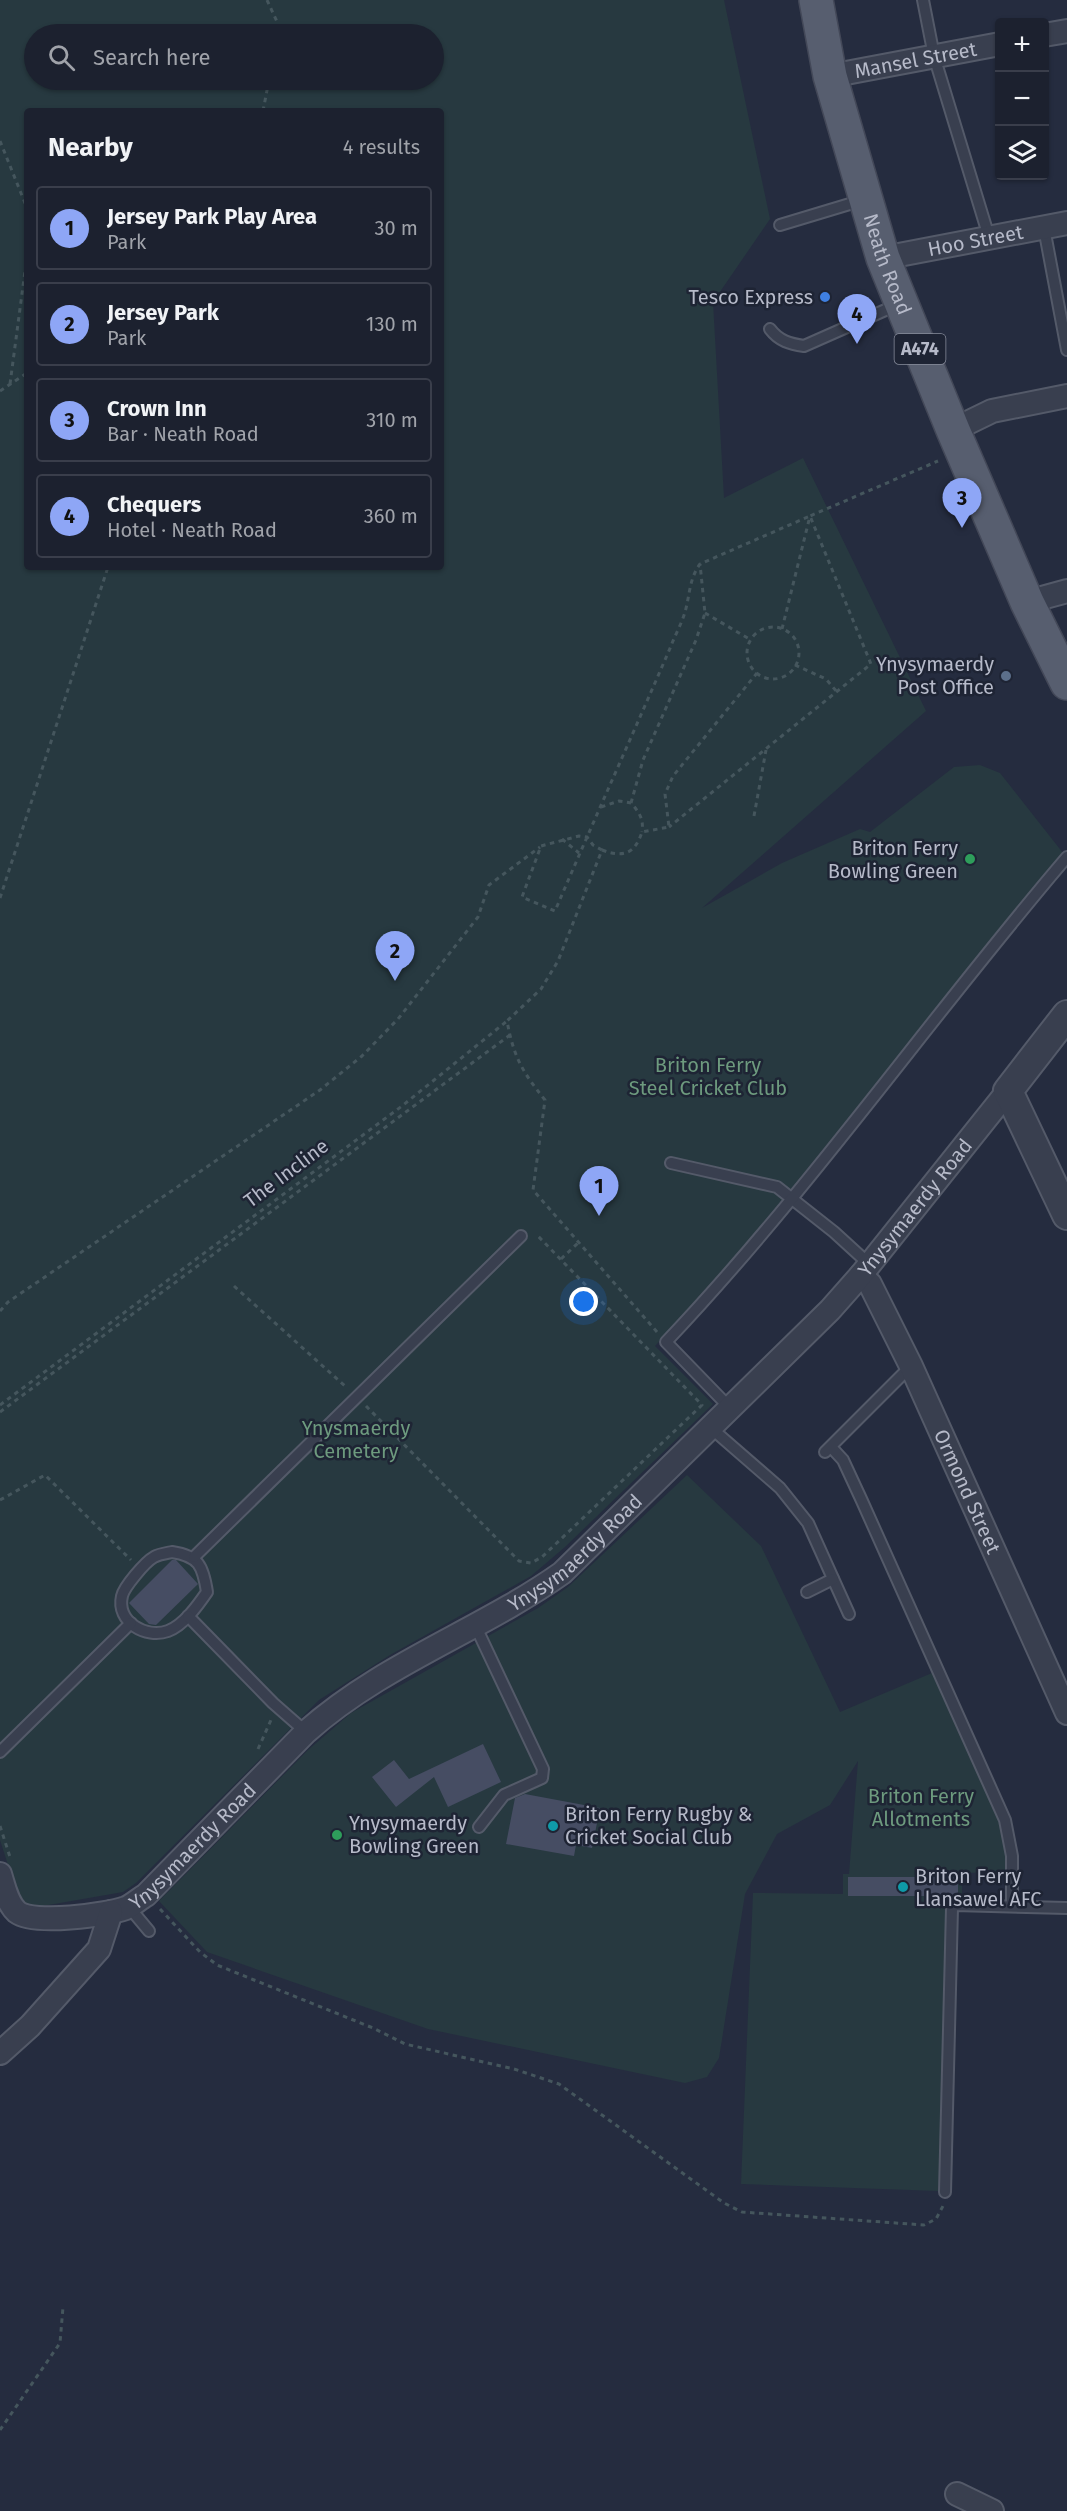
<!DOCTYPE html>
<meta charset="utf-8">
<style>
body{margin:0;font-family:"Fira Sans",sans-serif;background:#292e3b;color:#f1f3f6}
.controls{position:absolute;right:18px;top:18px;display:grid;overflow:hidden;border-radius:6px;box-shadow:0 2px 4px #0004}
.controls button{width:54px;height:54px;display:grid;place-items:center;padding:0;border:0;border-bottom:2px solid #3a3e4b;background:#1c212f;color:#f1f3f6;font:30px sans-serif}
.you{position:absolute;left:584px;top:1302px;width:21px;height:21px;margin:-15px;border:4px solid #fff;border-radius:50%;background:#1a73e8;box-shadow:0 0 0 9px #1a73e833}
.badge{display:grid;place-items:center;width:39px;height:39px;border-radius:50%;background:#8ea6f6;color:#111;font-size:20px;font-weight:700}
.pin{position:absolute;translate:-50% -50px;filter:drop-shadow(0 2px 3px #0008)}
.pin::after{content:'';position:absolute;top:32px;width:21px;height:18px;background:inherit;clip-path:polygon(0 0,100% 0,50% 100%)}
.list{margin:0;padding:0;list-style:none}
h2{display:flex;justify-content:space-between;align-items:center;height:78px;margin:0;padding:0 24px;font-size:26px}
h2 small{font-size:20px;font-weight:400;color:#a0a3aa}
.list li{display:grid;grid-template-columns:39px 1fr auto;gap:18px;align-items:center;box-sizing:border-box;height:84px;margin:0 12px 12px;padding:0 12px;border:2px solid #3a3e4b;border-radius:6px}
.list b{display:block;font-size:22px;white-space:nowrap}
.list p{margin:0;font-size:20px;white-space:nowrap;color:#a0a3aa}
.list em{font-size:20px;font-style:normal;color:#a0a3aa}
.icon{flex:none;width:33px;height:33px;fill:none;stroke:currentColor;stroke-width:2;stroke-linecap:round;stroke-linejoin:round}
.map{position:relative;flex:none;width:1067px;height:2511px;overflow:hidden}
.search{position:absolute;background:#1c212f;box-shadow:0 2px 4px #0004;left:24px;top:24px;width:420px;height:66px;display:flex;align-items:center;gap:15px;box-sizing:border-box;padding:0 21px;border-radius:33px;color:#a0a3aa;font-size:22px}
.panel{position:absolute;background:#1c212f;box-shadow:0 2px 4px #0004;left:24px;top:108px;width:420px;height:462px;border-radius:6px}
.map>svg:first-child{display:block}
.green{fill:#273940;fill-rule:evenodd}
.building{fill:#464d63}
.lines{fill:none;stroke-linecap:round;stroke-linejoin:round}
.service-casing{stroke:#545a69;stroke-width:14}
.minor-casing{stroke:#545a69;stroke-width:26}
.tertiary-casing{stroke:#545a69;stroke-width:32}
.primary-casing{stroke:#434858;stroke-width:36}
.path{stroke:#45565d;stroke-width:3;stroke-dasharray:4.5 4.5;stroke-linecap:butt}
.service{stroke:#393f4f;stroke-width:10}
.minor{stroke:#393f4f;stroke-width:22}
.tertiary{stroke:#393f4f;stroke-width:28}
.primary{stroke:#575e6f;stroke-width:33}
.shop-dot{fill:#3f7fe0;stroke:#1e2434;stroke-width:2}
.service-dot{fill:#5c6f8a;stroke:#1e2434;stroke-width:2}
.leisure-dot{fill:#2e9e5b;stroke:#1e2434;stroke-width:2}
.culture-dot{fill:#0f9aa8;stroke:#1e2434;stroke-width:2}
.labels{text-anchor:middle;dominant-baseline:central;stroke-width:5;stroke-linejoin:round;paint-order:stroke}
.shield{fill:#1e2434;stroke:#888d9c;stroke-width:1.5}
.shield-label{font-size:18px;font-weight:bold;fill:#b6bac9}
.street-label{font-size:20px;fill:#b6bac9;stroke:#1e2434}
.poi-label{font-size:20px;fill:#b6bac9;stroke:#1e2434;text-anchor:end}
.park-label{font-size:20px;fill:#6d9a7e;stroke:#1e2434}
</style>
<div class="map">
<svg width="1067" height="2511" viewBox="0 0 1067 2511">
<rect width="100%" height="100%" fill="#252c3f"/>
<g class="green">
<path d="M0 0H724L770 219 713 302 724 498 803 458 926 711 702 908 782 863 860 829 870 832 954 767 980 765 1000 773 1063 853 787 1194 701 1297 655 1346 713 1404 565 1547 531 1576 390 1655 319 1700 136 1883 123 1892 37 1907 24 1903 17 1893 0 1840ZM34 34H434V80H34ZM27 111H441V567H27Z"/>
<polygon points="687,1475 761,1546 840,1712 932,1673 1001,1821 1006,1855 1006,1872 962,1873 962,1900 948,1901 939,2191 741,2184 753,1893 843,1894 843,1874 849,1874 858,1761 830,1805 777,1834 745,1894 719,2058 707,2077 685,2083 428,2029 207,1952 159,1901 308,1750 351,1713 538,1608 568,1587"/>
</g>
<g class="building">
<polygon points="172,1560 176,1560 198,1584 156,1625 149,1624 129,1603"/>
<polygon points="483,1744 501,1782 448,1807 434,1777 396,1807 372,1777 394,1760 409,1779"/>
<polygon points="525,1794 600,1808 592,1848 576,1845 574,1856 506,1844 515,1798"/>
<rect x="848" y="1877" width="110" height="19"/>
</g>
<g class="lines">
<defs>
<g id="service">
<polyline points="923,0 934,56 989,237"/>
<polyline points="780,225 863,200"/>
<polyline points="1044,228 1067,350"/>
<path d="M770 329C779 341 790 344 804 346L899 304"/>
<polyline points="671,1163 777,1187 834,1232 869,1264"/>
<path d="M730 1408 666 1342C810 1190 931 1016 1067 857"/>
<polyline points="711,1428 780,1488 808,1523 849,1614"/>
<polyline points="831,1447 843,1460 862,1501 1005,1820 1012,1856 1012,1906"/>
<polyline points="825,1452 911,1366"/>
<path d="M172 1552C199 1556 203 1566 207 1592 198 1605 184 1625 168 1631 146 1639 116 1622 122 1596 124 1587 145 1562 154 1557 159 1554 167 1553 172 1552Z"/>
<polyline points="194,1557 521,1236"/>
<polyline points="807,1592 833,1579"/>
<polyline points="188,1616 273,1703 306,1732"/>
<polyline points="475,1625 543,1769 542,1778 504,1795 479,1827"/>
<polyline points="0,1752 131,1623"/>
<polyline points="129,1907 149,1931"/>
<polyline points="945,2192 952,1908 955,1905 1067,1908"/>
</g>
<g id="minor">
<polyline points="1044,35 1067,31"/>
<path id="s1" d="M830 76 1000 44"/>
<path id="s2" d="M883 258 1067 223"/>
<polyline points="953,430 992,411 1067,396"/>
<polyline points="1027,602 1067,591"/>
<path id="s3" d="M861 1275 870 1284 911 1366 1067 1713"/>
<path id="s4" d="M0 1874C4 1887 7 1903 17 1912 34 1925 106 1915 126 1908 133 1905 139 1899 146 1895L306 1732C382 1664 480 1631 562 1573L830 1310 861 1275 1008 1091"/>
<polyline points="0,2053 30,2026 99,1949 111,1912"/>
<polyline points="957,2494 992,2511"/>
</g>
<polyline id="tertiary" points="1067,1015 1008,1091 1067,1215"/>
<g id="primary">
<path id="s5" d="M816 0 830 76 883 258 953 430 1027 602 1067 683"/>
</g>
</defs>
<use href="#service" class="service-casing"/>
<use href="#minor" class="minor-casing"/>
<use href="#tertiary" class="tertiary-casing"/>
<use href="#primary" class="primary-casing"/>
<g class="path">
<polyline points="267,0 279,26 277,34"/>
<polyline points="263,111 269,80"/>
<polyline points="0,141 27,208"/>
<polyline points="10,384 27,256"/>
<polyline points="0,391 27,373"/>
<polyline points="705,613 751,640"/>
<circle cx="773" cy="653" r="26"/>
<polyline points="782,629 810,516 938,461"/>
<polyline points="795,665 826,679 837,692"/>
<polyline points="631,803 643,760 696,640 705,613 700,564"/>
<path d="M601 807 619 801 631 803C639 812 644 819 642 832"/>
<polyline points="754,816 766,750"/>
<polyline points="562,839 579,853"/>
<path d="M602 850 593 845 587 837 579 836 541 846 522 897 555 911C593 822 633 734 671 646 675 635 682 623 685 612 690 595 689 579 700 564L810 516 871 664 669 827"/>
<polyline points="0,898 108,567"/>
<polyline points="561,1259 578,1243"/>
<polyline points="234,1286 346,1387"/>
<polyline points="0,1311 8,1302 320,1090 362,1056 398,1019 478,917 489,885 540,847"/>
<path d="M657 1332 533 1190 545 1100C522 1071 514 1058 507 1021L541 989 558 961 602 850C623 858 635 854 642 832L669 827 665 794 673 776 757 673"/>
<polyline points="0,1405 402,1106 507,1021"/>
<polyline points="366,1406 519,1561 531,1563 542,1557 702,1405 536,1234"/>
<polyline points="0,1412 510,1035"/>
<polyline points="0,1500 45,1475 131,1560"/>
<polyline points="258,1749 271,1720"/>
<polyline points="0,1826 10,1857"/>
<polyline points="160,1909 200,1952 217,1965 373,2028 405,2044 514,2069 559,2084 724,2203 742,2212 924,2225 936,2219 943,2206"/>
<polyline points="0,2430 60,2343 63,2307"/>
</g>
<use href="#service" class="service"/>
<use href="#minor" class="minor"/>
<use href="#tertiary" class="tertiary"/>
<use href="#primary" class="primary"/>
</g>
<circle class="shop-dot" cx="825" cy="297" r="6"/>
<circle class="service-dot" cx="1006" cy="676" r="6"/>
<g class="leisure-dot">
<circle cx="970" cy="859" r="6"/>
<circle cx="337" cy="1835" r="6"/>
</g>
<g class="culture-dot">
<circle cx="553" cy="1826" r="6"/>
<circle cx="903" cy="1887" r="6"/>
</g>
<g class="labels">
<rect class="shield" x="894.5" y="334" width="51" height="30" rx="4.5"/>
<g class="shield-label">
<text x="920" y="349">A474</text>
</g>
<g class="street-label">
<text stroke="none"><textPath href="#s1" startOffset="87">Mansel Street</textPath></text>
<text stroke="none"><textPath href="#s2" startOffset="94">Hoo Street</textPath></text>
<text stroke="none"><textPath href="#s5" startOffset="274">Neath Road</textPath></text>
<text transform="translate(286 1173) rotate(-37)">The Incline</text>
<text stroke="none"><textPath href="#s4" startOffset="1216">Ynysymaerdy Road</textPath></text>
<text stroke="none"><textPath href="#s3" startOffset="242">Ormond Street</textPath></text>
<text stroke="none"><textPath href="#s4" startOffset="730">Ynysymaerdy Road</textPath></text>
<text stroke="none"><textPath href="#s4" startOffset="244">Ynysymaerdy Road</textPath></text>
</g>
<g class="poi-label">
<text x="813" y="297">Tesco Express</text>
<text x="994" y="664">Ynysymaerdy<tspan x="994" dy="23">Post Office</tspan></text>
<text x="958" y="848">Briton Ferry<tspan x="958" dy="23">Bowling Green</tspan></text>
<text x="565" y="1814" text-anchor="start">Briton Ferry Rugby &amp;<tspan x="565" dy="23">Cricket Social Club</tspan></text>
<text x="349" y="1823" text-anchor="start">Ynysymaerdy<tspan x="349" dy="23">Bowling Green</tspan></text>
<text x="915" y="1876" text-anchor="start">Briton Ferry<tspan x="915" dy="23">Llansawel AFC</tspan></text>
</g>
<g class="park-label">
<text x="708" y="1065">Briton Ferry<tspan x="708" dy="23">Steel Cricket Club</tspan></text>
<text x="356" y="1428">Ynysmaerdy<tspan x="356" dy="23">Cemetery</tspan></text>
<text x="921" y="1796">Briton Ferry<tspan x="921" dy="23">Allotments</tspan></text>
</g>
</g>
</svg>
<div class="controls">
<button>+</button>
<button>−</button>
<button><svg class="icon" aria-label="layers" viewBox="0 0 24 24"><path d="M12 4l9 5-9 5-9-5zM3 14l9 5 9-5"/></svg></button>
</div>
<div class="you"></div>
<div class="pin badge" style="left:599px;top:1216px">1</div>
<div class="pin badge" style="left:395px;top:981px">2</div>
<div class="pin badge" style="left:962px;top:528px">3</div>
<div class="pin badge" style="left:857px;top:344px">4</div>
<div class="search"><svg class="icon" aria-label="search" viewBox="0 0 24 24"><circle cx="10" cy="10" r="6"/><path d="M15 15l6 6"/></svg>Search here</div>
<section class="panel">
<h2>Nearby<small>4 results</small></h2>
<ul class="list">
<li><span class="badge">1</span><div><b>Jersey Park Play Area</b><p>Park</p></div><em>30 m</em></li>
<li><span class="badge">2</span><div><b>Jersey Park</b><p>Park</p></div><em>130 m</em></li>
<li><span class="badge">3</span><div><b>Crown Inn</b><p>Bar · Neath Road</p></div><em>310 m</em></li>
<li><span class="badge">4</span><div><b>Chequers</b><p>Hotel · Neath Road</p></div><em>360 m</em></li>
</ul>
</section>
</div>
